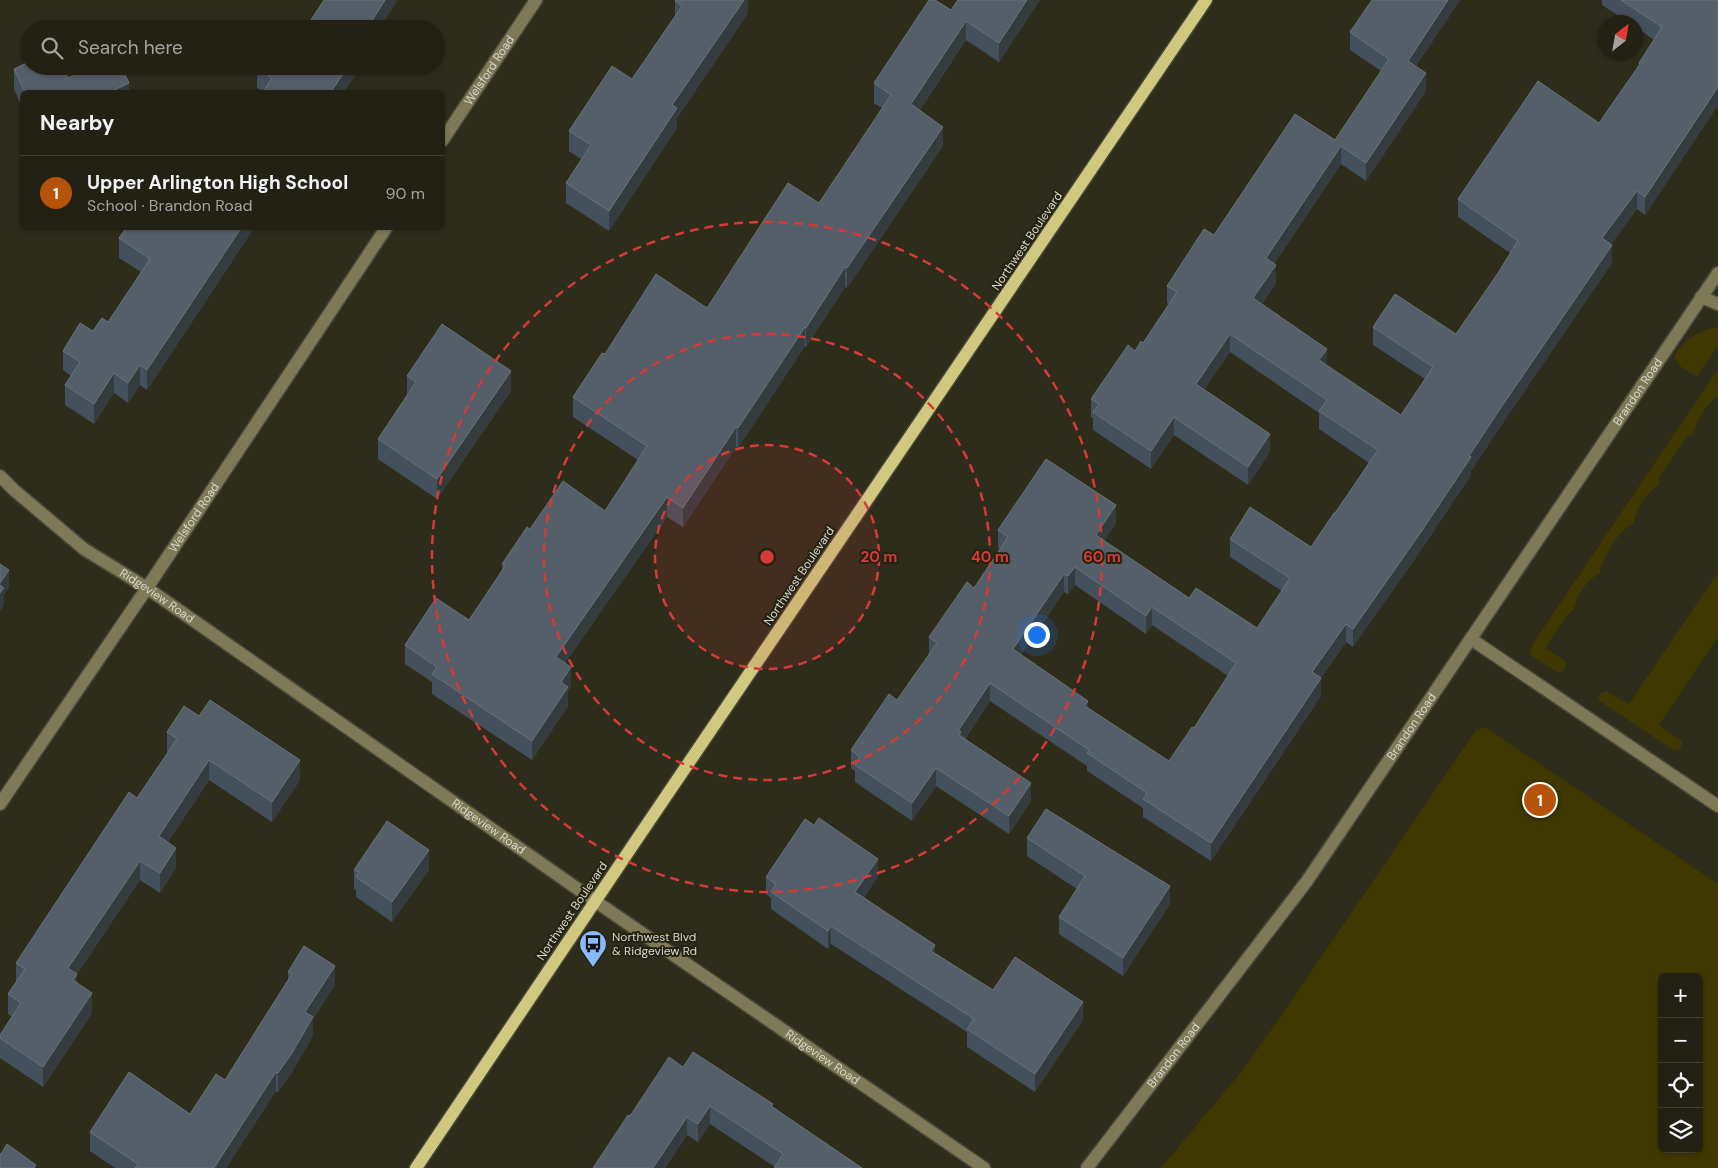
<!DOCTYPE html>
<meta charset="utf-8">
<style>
body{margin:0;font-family:"DM Sans",sans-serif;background:#2e2e22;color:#f1f3f6}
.controls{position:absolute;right:15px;bottom:15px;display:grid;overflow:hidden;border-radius:8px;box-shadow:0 1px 4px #0004}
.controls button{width:45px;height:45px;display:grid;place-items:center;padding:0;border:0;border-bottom:1px solid #3f3e34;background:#222114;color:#f1f3f6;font:25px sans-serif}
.compass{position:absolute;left:1598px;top:15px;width:45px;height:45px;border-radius:50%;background:#222114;box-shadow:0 1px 4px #0004;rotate:31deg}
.you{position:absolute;left:1036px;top:634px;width:18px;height:18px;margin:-12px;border:4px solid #fff;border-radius:50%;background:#1a73e8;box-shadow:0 0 0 8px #1a73e833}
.badge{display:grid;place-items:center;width:32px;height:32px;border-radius:50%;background:#b45309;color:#fff;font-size:16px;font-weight:700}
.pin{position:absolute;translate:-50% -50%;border:2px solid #fff;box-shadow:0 1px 5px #0006}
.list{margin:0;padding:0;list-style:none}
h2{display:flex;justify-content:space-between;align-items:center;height:65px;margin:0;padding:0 20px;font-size:21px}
h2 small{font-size:16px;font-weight:400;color:#a2a3a0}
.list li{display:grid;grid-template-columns:32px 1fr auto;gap:15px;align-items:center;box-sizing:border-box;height:75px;padding:0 20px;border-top:1px solid #3f3e34}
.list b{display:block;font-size:19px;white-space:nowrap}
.list p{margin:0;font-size:16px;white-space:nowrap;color:#a2a3a0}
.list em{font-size:16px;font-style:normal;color:#a2a3a0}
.icon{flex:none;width:28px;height:28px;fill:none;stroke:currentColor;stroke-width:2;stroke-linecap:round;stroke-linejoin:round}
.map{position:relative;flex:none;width:1718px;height:1168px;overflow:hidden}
.search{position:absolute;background:#222114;box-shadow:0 1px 4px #0004;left:20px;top:20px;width:425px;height:55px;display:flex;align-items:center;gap:12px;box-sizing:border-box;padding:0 18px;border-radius:28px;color:#a2a3a0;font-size:19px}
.panel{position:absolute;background:#222114;box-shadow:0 1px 4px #0004;left:20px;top:90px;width:425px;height:140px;border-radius:8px}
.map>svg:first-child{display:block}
.green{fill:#3f3800;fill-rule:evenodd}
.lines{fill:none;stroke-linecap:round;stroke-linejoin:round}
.minor-casing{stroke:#494737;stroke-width:15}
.major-casing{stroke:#494737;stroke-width:15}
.minor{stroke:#7e7a57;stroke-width:12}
.major{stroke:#d0c87e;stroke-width:12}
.wall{fill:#45505d;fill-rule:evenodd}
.shaded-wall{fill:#353c3e}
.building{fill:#555f69;stroke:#697279;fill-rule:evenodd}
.ring{fill:none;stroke:#d63a38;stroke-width:2.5;stroke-dasharray:9 6}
.labels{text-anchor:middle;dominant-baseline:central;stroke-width:4;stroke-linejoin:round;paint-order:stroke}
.street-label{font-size:12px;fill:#d8d7cc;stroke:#252312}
.poi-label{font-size:12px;fill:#d8d7cc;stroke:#252312;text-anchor:start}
.centre{fill:#d63a38;stroke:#252312;stroke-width:2.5}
.ring-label{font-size:15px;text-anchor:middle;font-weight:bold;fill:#d63a38;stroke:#252312;stroke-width:4;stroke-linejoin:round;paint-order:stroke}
</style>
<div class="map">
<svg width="1718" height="1168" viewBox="0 0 1718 1168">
<rect width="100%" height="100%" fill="#2e2c1b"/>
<g class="green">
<path d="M1712 328H1718V346L1697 377 1680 366 1674 357C1682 341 1695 333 1712 328Z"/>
<path d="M1718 369V397C1706 403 1697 421 1693 434L1686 438 1660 476 1659 485C1646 493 1636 508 1634 523 1619 530 1602 557 1600 573 1587 580 1576 596 1574 610L1567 615 1545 648 1565 661 1566 664 1565 669 1559 673 1557 672 1529 654 1534 642Z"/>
<polygon points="1718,572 1718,637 1659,725 1681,741 1682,743 1680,749 1673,750 1600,701 1598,698 1601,693 1606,691 1629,704"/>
<path d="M1485 727 1718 884V1168H1161L1237 1077 1279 1019 1476 730ZM1662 977H1699V1149H1662Z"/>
</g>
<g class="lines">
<defs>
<g id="minor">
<path id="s1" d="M442 141 536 0"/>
<polyline points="1701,297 1718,304"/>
<path id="s2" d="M0 476 14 490 84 549 147 588 595 901 984 1168"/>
<polyline points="1471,639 1718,806"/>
<path id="s3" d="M0 804 147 588 386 228"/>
<path id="s4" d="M1087 1168 1307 881 1718 273"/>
</g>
<polyline id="major" points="416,1168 635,842 1206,0"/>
</defs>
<use href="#minor" class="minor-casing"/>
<use href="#major" class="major-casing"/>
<use href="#minor" class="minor"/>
<use href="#major" class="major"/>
</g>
<g class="wall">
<polygon points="748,0 748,13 677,118 677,128 609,231 566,203 566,183 581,159 569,151 569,131 632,79 675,17 675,1"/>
<polygon points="958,0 1040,0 999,62 966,40 920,110 943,146 847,288 845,287 806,347 805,346 738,448 736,447 683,527 667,517 565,663 571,686 568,691 568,706 532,760 432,694 432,682 405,664 405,645 469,620 502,571 502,564 530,529 605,511 638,460 573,417 573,397 605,354 707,308 819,203 882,108 874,103 874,83 951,10"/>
<path d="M1372 0H1460L1416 66 1426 91 1366 181 1341 164 1274 264 1276 283 1262 304 1327 366 1401 415 1425 379 1373 345V327L1456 334 1496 276 1510 253 1458 217V199L1599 123 1639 66V63L1654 40 1636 27V22H1628L1602 5V0H1718V105L1645 215 1637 209 1611 244 1612 263 1500 427 1471 471V475L1421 550 1353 647 1346 642 1321 678V696L1211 861 1143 817V808L1087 771V766L990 701 965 739 1031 801 1009 834 936 786 912 821 855 782V771L851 768V750L897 700 929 654V637L974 588 1000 549 998 548V530L1116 523 1104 541 1189 598 1257 628 1282 591 1230 557V539L1311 547 1335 513 1369 463 1319 429V413L1230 352 1204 389 1270 452 1248 485 1174 435 1151 469 1093 430V418L1091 417V399L1135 351 1143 343 1169 304 1167 303V286L1214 235 1335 140 1381 71 1350 50V32ZM1075 585 1146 634 1152 625 1228 676 1194 728 1169 761 1088 708 1021 655 1064 592 1068 594Z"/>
<polygon points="361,66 344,92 263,92 257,88 257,68"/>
<polygon points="14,69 57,71 68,78 129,92 22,92 22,108 14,89"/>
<polygon points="126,228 254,228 147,390 140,385 128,403 114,393 94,424 65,405 65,385 71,376 63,370 63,351 108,322 141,272 119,258 119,238"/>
<polygon points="407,376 511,391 437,499 378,459 378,439 407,396"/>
<polygon points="199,716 300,780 272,822 209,780 168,842 176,868 160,893 140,880 77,974 77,983 92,1013 43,1087 0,1058 0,1035 12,1017 8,1014 8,994 16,982 16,963 137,798 168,752 167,752 167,732"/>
<polygon points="1027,838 1170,904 1123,976 1059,934 1059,917 1077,889 1027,856"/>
<polygon points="354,870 429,870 392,922 356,897 356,890 354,889"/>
<polygon points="878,876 864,897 935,953 993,990 1083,1020 1035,1092 967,1047 967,1032 831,944 828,949 771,909 771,898 766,894 766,877"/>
<polygon points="288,972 335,985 313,1019 313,1036 292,1072 278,1092 276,1091 226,1168 115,1168 90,1151 90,1132 190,1114 225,1080 288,980"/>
<polygon points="683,1067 773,1107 862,1168 775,1167 710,1124 698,1142 687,1135 665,1168 630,1116"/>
</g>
<g class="shaded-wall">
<polygon points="385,0 398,0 379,29 367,29"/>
<polygon points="744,0 748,0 748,13 677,118 677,128 609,231 609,211 672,105"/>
<polygon points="1027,0 1040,0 999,62 999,43"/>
<polygon points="1448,0 1460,0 1408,78 1408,61"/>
<polygon points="966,21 966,40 911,123 911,104"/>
<polygon points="348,66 361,66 344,92 331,92"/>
<polygon points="1426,73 1426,91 1366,181 1366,163"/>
<polygon points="129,83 129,92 110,92"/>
<polygon points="1718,87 1718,105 1645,215 1645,197"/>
<polygon points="943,127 943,146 847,288 847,268"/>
<polygon points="1341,146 1341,164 1266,276 1266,258"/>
<polygon points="1637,191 1637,209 1602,256 1602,238"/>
<polygon points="241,228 254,228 147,390 147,370"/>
<polygon points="1612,245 1612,263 1500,427 1471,471 1471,475 1421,550 1353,647 1353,629 1500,409"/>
<polygon points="1276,265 1276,283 1253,316 1253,298"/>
<polygon points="845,267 845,287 806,347 806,328"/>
<polygon points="805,327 805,346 738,448 738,428"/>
<polygon points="1230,334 1230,352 1196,402 1196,384"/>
<polygon points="1327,349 1327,366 1319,360"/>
<polygon points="140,365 140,385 128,403 128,383"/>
<polygon points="511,371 511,391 437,499 437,479"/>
<polygon points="114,373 114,393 94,424 94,404"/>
<polygon points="1174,417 1174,435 1151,469 1151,451"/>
<polygon points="736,427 736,447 683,527 683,508"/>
<polygon points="1270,434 1270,452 1248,485 1248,467"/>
<polygon points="667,497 667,517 556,676 556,657"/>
<polygon points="1116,505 1116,523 1096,553 1096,535"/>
<polygon points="1075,567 1075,585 1068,594 1068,576"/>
<polygon points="9,570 9,588 4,595 4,605 0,611 0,583"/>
<polygon points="1064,574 1064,592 1013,667 1013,649"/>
<polygon points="1152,607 1152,625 1146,634 1146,616"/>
<polygon points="1346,624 1346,642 1312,690 1312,672"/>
<polygon points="571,667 571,686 568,691 568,706 532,760 532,741 561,682"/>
<polygon points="1321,678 1321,696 1211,861 1211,843"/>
<polygon points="990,683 990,701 961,744 958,731"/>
<polygon points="1088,701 1088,719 1085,706"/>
<polygon points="209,760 209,780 159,856 159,836"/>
<polygon points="300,760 300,780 272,822 272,802"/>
<polygon points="936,768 936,786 912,821 912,803"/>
<polygon points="1031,783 1031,801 1009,834 1009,816"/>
<polygon points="176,848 176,868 160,893 160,873"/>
<polygon points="429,850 429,870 392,922 392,902"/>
<polygon points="878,859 878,876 855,909 855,892"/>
<polygon points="140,861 140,880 77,974 77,994 68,968"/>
<polygon points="1170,886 1170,904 1123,976 1123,958"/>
<polygon points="831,926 831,944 828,949 828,931"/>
<polygon points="935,945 935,963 931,951"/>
<polygon points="335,966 335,985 313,1019 313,1036 292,1072 278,1092 278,1073 305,1012"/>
<polygon points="92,993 92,1013 43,1087 43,1067"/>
<polygon points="1083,1002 1083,1020 1035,1092 1035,1074"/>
<polygon points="276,1072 276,1091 226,1168 214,1168"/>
<polygon points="710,1106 710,1124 698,1142 698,1124"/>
<polygon points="687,1117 687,1135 665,1168 653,1168"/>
</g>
<g class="building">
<polygon points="324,0 385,0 367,29 305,29"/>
<polygon points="676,0 744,0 672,105 677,108 609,211 566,183 591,145 569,131 612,66 632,79 682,6 675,1"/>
<polygon points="929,0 935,0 951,10 958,0 1027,0 999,43 966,21 911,104 943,127 847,268 845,267 806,328 805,327 738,428 736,427 683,508 667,497 556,657 571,667 561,682 568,687 532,741 432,674 437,667 405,645 436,598 469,620 505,566 502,564 527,527 530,529 563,481 605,511 647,446 573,397 602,353 605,354 656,274 707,308 788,183 819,203 891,95 874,83"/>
<path d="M1372 0H1448L1408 61 1426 73 1366 163 1341 146 1266 258 1276 265 1253 298 1327 349 1319 360 1401 415 1433 367 1373 327 1395 294 1456 334 1496 276 1518 241 1458 199 1538 81 1599 123 1640 64 1639 63 1662 27 1621 0H1718V87L1645 197 1637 191 1602 238 1612 245 1500 409 1469 456 1471 457 1421 532 1353 629 1346 624 1312 672 1321 678 1211 843 1143 799 1147 793 1087 753 1089 750 990 683 958 731 961 732 959 735 1031 783 1009 816 936 768 912 803 855 765 860 757 851 750 889 694 897 700 937 643 929 637 967 582 974 588 1008 537 998 530 1046 459 1116 505 1096 535 1189 598 1196 588 1257 628 1290 578 1230 539 1250 507 1311 547 1334 513H1335L1378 450 1319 411 1327 400 1230 334 1196 384 1270 434 1248 467 1174 417 1151 451 1093 412 1099 404 1091 399 1128 345 1135 351 1141 341 1143 343 1177 292 1167 286 1204 229 1214 235 1295 114 1335 140 1389 59 1350 32ZM1075 567 1146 616 1152 607 1236 663 1194 728 1192 727 1169 761 1085 706 1088 701 1013 649 1064 574 1068 576Z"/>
<polygon points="29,62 29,66 55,66 57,71 64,68 68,78 91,66 121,66 129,83 110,92 25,92 14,69"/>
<polygon points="258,66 348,66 331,92 263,92 272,78 257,68"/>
<polygon points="126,228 241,228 147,370 140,365 128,383 114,373 94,404 65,385 80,362 63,351 80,323 93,331 102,318 108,322 150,259 119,238"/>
<polygon points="442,324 511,371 437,479 378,439 416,382 407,376"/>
<polygon points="0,564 9,570 0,583"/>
<polygon points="0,585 4,588 0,593"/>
<polygon points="210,700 300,760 272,802 209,760 159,836 176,848 160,873 140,861 68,968 77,974 73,980 92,993 43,1067 0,1038 0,1035 21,1003 8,994 25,969 16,963 129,792 137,798 177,739 167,732 184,706 199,716"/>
<polygon points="1046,809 1170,886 1123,958 1059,917 1085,876 1027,838"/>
<polygon points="819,818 878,859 855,892 935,945 931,951 993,990 1015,957 1083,1002 1035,1074 967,1029 974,1019 831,926 828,931 771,892 776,884 766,877 805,819 814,825"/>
<polygon points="387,821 429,850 392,902 356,877 359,872 354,870"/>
<polygon points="304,946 335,966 305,1012 313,1017 292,1053 278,1073 276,1072 214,1168 135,1168 138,1164 90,1132 129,1072 190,1114 216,1074 225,1080 292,974 288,972"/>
<polygon points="693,1052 773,1104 771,1106 862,1168 774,1168 783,1154 710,1106 698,1124 687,1117 653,1168 593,1168 628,1115 630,1116 669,1057 683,1067"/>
<polygon points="7,1144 36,1165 34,1168 0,1168 0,1154 1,1154"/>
</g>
<circle cx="767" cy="557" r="112" fill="#d63a38" fill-opacity=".12"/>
<g class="ring">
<circle cx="767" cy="557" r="112"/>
<circle cx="767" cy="557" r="223"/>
<circle cx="767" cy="557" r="335"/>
</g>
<defs>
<symbol id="bus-pin" viewBox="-11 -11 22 30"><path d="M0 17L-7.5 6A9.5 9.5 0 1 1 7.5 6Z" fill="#87bbfb" stroke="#252312"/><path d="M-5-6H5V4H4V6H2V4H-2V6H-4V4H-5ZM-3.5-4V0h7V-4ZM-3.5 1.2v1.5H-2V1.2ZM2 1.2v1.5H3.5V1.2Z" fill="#111"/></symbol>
</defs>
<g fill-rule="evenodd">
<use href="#bus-pin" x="577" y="928" width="32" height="43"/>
</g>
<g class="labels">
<g class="street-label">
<text stroke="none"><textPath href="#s1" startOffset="85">Welsford Road</textPath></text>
<text transform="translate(1027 241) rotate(-56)">Northwest Boulevard</text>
<text stroke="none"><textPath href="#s4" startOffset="952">Brandon Road</textPath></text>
<text stroke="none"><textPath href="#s3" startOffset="346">Welsford Road</textPath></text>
<text transform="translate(799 576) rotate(-56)">Northwest Boulevard</text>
<text stroke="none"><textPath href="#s2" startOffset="198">Ridgeview Road</textPath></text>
<text stroke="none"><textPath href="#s4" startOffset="548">Brandon Road</textPath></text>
<text stroke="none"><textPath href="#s2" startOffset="602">Ridgeview Road</textPath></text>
<text transform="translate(572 911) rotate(-56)">Northwest Boulevard</text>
<text stroke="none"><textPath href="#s4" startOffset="142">Brandon Road</textPath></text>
<text stroke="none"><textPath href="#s2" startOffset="1008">Ridgeview Road</textPath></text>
</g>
<g class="poi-label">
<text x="612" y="937">Northwest Blvd<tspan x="612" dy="14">&amp; Ridgeview Rd</tspan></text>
</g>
</g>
<circle cx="767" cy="557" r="8" class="centre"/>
<g class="ring-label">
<text x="879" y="562">20 m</text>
<text x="990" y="562">40 m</text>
<text x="1102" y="562">60 m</text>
</g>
</svg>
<div class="controls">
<button>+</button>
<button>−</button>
<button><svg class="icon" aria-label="locate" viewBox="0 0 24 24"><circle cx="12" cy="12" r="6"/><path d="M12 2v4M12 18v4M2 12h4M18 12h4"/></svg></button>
<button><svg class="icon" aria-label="layers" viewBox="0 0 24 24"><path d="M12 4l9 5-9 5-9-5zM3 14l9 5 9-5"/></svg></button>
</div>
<svg class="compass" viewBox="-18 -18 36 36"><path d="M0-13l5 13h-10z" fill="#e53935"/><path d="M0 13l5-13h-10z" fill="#a2a3a0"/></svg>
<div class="you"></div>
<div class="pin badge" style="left:1540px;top:800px">1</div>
<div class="search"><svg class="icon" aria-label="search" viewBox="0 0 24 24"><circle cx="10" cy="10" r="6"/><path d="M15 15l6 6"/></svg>Search here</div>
<section class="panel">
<h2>Nearby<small></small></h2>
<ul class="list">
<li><span class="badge">1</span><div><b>Upper Arlington High School</b><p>School · Brandon Road</p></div><em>90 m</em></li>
</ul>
</section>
</div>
